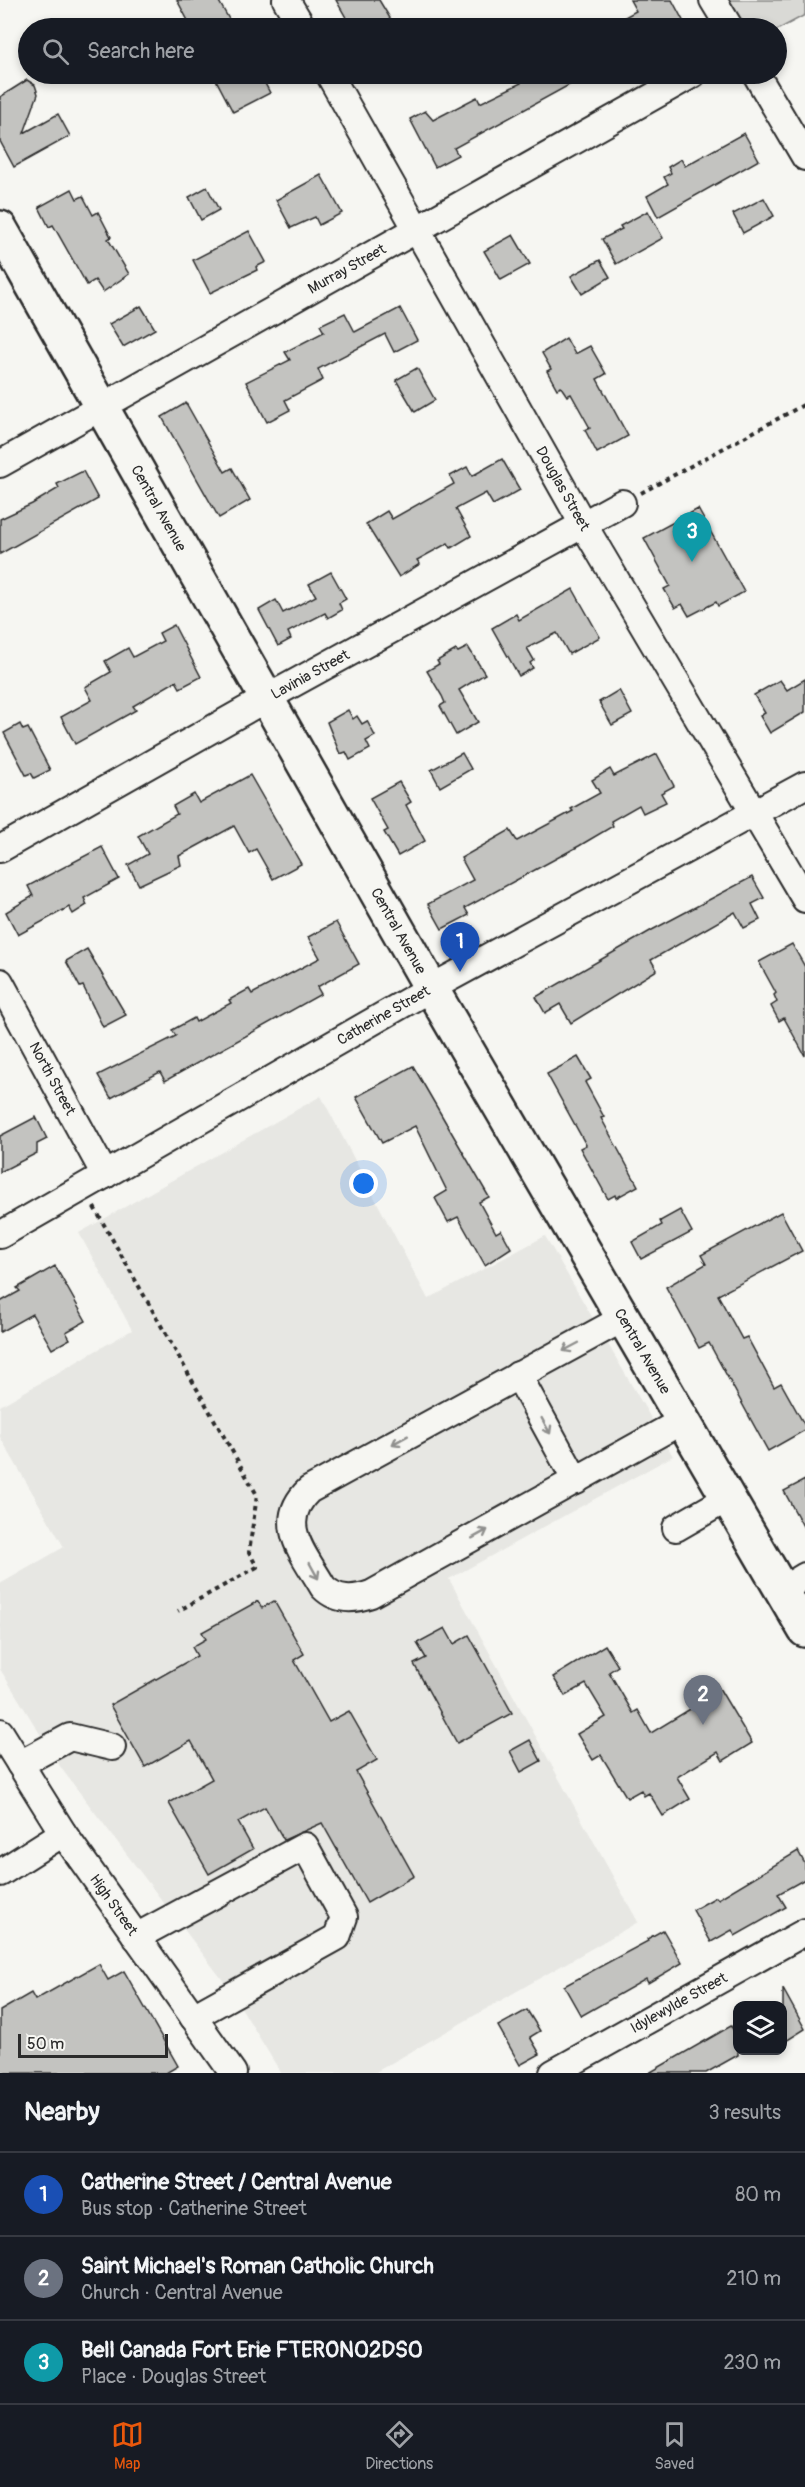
<!DOCTYPE html>
<meta charset="utf-8">
<style>
body{margin:0;font-family:Pangolin,sans-serif;background:#20242c;color:#f1f3f6}
.controls{position:absolute;right:18px;bottom:18px;display:grid;overflow:hidden;border-radius:12px;box-shadow:0 3px 9px #0003}
.controls button{width:54px;height:54px;display:grid;place-items:center;padding:0;border:0;border-bottom:2px solid #363941;background:#171b24;color:#f1f3f6;font:30px sans-serif}
.scale{position:absolute;left:18px;bottom:15px;width:150px;box-sizing:border-box;padding-left:6px;border:3px solid #2b2b2b;border-top:0;font-size:16px;line-height:21px;white-space:nowrap;color:#2b2b2b;-webkit-text-stroke:4px #f6f6f2;paint-order:stroke}
.you{position:absolute;left:364px;top:1184px;width:21px;height:21px;margin:-15px;border:4px solid #fff;border-radius:50%;background:#1a73e8;box-shadow:0 0 0 9px #1a73e833}
.badge{display:grid;place-items:center;width:39px;height:39px;border-radius:50%;background:#ea580c;color:#fff;font-size:20px;font-weight:700}
.pin{position:absolute;translate:-50% -50px;filter:drop-shadow(0 2px 3px #0008)}
.pin::after{content:'';position:absolute;top:32px;width:21px;height:18px;background:inherit;clip-path:polygon(0 0,100% 0,50% 100%)}
.list{margin:0;padding:0;list-style:none}
h2{display:flex;justify-content:space-between;align-items:center;height:78px;margin:0;padding:0 24px;font-size:26px}
h2 small{font-size:20px;font-weight:400;color:#9ea1a6}
.list li{display:grid;grid-template-columns:39px 1fr auto;gap:18px;align-items:center;box-sizing:border-box;height:84px;padding:0 24px;border-top:2px solid #363941}
.list b{display:block;font-size:22px;white-space:nowrap}
.list p{margin:0;font-size:20px;white-space:nowrap;color:#9ea1a6}
.list em{font-size:20px;font-style:normal;color:#9ea1a6}
.icon{flex:none;width:33px;height:33px;fill:none;stroke:currentColor;stroke-width:2;stroke-linecap:round;stroke-linejoin:round}
.map{position:relative;flex:none;width:805px;height:2073px;overflow:hidden}
.search{position:absolute;background:#171b24;box-shadow:0 3px 9px #0003;left:18px;right:18px;top:18px;height:66px;display:flex;align-items:center;gap:15px;box-sizing:border-box;padding:0 21px;border-radius:33px;color:#9ea1a6;font-size:22px}
.sheet{height:330px;background:#171b24}
nav{display:flex;justify-content:space-around;align-items:center;box-sizing:border-box;height:84px;border-top:2px solid #363941;background:#171b24;font-size:16px;color:#9ea1a6}
nav a{display:grid;justify-items:center;gap:3px}
nav .on{color:#ea580c}
.map>svg:first-child{display:block}
.built{fill:#e7e7e3}
.green{fill:#d9d9d5;stroke:#828280;stroke-width:1.5}
.building{fill:#c3c3c0;stroke:#2b2b2b;stroke-width:1.5}
.lines{fill:none;stroke-linecap:round;stroke-linejoin:round}
.minor-casing{stroke:#2b2b2b;stroke-width:30}
.major-casing{stroke:#2b2b2b;stroke-width:38}
.path{stroke:#2b2b2b;stroke-width:4;stroke-dasharray:4.5 4.5;stroke-linecap:butt}
.minor{stroke:#f6f6f2;stroke-width:26}
.major{stroke:#f6f6f2;stroke-width:33}
.oneway{stroke:#90908e}
.labels{text-anchor:middle;dominant-baseline:central;stroke-width:4.5;stroke-linejoin:round;paint-order:stroke}
.street-label{font-size:15px;fill:#2b2b2b;stroke:#f6f6f2}
</style>
<div class="map">
<svg width="805" height="2073" viewBox="0 0 805 2073">
<rect width="100%" height="100%" fill="#f6f6f2"/>
<filter id="ink" filterUnits="userSpaceOnUse"><feTurbulence type="fractalNoise" baseFrequency=".0167" numOctaves="2"/><feDisplacementMap in="SourceGraphic" scale="12" xChannelSelector="R" yChannelSelector="G"/><feConvolveMatrix kernelMatrix="1 2 1 2 8 2 1 2 1" color-interpolation-filters="sRGB"/></filter>
<g filter="url(#ink)">
<polygon class="built" points="321,1096 428,1299 545,1236 673,1456 449,1579 638,1922 374,2073 281,2073 231,1991 61,1768 0,1669 0,1584 64,1547 0,1437 0,1406 132,1330 79,1233"/>
<polygon class="green" points="713,0 805,0 805,15 777,30 729,28"/>
<g class="building">
<polygon points="177,0 218,0 234,28 192,28"/>
<polygon points="336,0 379,0 396,28 352,28"/>
<polygon points="630,0 672,0 687,28 605,28 636,11"/>
<polygon points="213,74 260,74 270,93 233,112"/>
<polygon points="515,74 565,74 571,84 454,148 458,155 435,167 410,119 425,111 433,120 477,97 480,103 521,83"/>
<polygon points="27,80 35,85 38,94 24,133 58,114 70,136 14,167 0,141 0,97"/>
<polygon points="744,133 759,160 658,217 647,196 668,184 664,177 671,173 668,167 681,159 685,166"/>
<polygon points="321,175 342,213 319,225 315,217 291,228 276,200"/>
<polygon points="207,187 219,210 201,220 189,197"/>
<polygon points="72,189 77,199 83,196 93,215 98,212 111,237 108,239 129,274 103,292 95,280 87,285 53,225 49,227 39,207"/>
<polygon points="764,198 774,216 743,233 733,214"/>
<polygon points="648,211 663,238 616,264 602,239 622,229 620,226"/>
<polygon points="249,231 266,262 256,267 257,270 210,293 193,260"/>
<polygon points="513,235 530,264 501,280 484,251"/>
<polygon points="600,260 610,277 582,294 571,276"/>
<polygon points="141,306 155,329 123,347 109,324"/>
<polygon points="400,308 417,340 394,352 385,334 318,369 323,380 285,400 290,410 267,422 246,382 290,360 285,352 324,332 320,325 345,313 355,332"/>
<polygon points="566,338 575,354 590,346 606,374 597,379 628,436 597,453 585,430 590,428 571,394 567,396 561,387 557,389 547,371 551,369 542,353"/>
<polygon points="417,368 435,400 415,412 396,380"/>
<polygon points="186,403 225,472 232,468 250,500 219,518 162,417"/>
<polygon points="502,459 520,490 493,505 486,493 456,509 471,536 451,548 448,543 417,560 420,564 399,577 366,524 387,511 392,519 454,484 450,476 467,467 472,476"/>
<polygon points="83,471 98,499 0,554 0,519 32,504 59,488 57,484"/>
<polygon points="698,509 744,592 718,606 716,602 689,616 682,604 675,608 664,589 670,586 644,538"/>
<polygon points="331,572 346,599 339,603 342,610 328,618 325,613 288,632 291,639 278,646 259,610 276,600 283,613 316,596 309,584"/>
<polygon points="573,589 600,637 569,654 557,633 527,648 534,660 530,663 533,668 519,676 492,628 516,614 519,620"/>
<polygon points="174,625 201,677 180,688 176,681 133,706 136,710 75,744 61,717 92,700 85,687 111,672 105,661 128,648 133,657 163,641 159,633"/>
<polygon points="468,647 485,674 459,690 478,722 456,735 440,706 445,703 442,696 427,671 439,664 437,661 456,650 458,652"/>
<polygon points="805,679 805,712 770,733 760,716 765,713 754,695 780,680 787,690"/>
<polygon points="619,690 632,714 612,725 599,702"/>
<polygon points="348,710 353,719 357,716 362,724 367,721 375,736 366,741 370,749 350,760 346,752 340,754 327,722"/>
<polygon points="20,724 23,730 28,728 50,770 34,778 31,773 26,775 4,733"/>
<polygon points="462,753 471,769 440,787 431,770"/>
<polygon points="657,754 674,786 661,793 666,802 643,813 639,805 611,821 613,826 579,846 465,908 469,915 442,929 428,904 473,880 461,858 510,830 517,841 573,811 571,809 600,793 592,780 610,769 614,776"/>
<polygon points="250,775 301,864 273,879 256,849 249,853 234,826 179,856 181,865 139,885 128,865 148,854 138,836 177,814 173,806 194,794 199,803"/>
<polygon points="399,782 411,802 406,805 425,841 398,856 384,832 388,830 370,798"/>
<polygon points="102,847 119,879 84,898 87,905 73,914 69,907 18,935 6,912 33,896 28,886"/>
<polygon points="752,877 764,898 752,904 760,920 744,928 735,912 651,960 657,970 571,1023 560,1004 545,1013 536,997 652,930"/>
<polygon points="336,922 359,964 317,987 321,994 165,1081 160,1072 111,1098 98,1075 176,1036 172,1030 194,1018 196,1022 231,1003 229,1000 249,989 252,994 320,958 308,937"/>
<polygon points="792,944 805,967 805,1056 784,1018 779,1021 771,1006 777,1002 774,995 776,993 759,962"/>
<polygon points="87,949 126,1015 103,1027 83,986 80,987 66,961"/>
<polygon points="578,1057 591,1079 585,1082 604,1117 601,1118 638,1186 616,1198 615,1195 608,1199 580,1148 586,1145 547,1074"/>
<polygon points="413,1066 489,1197 479,1202 496,1233 501,1230 511,1248 485,1265 458,1217 448,1222 435,1198 447,1191 415,1126 382,1143 356,1097"/>
<polygon points="36,1117 47,1139 37,1144 37,1153 0,1172 0,1136"/>
<polygon points="680,1210 692,1232 641,1259 632,1242 662,1225 660,1221"/>
<polygon points="781,1212 802,1251 718,1295 742,1339 747,1337 774,1387 781,1383 805,1426 805,1430 768,1451 709,1343 699,1348 666,1287 706,1264 701,1255"/>
<polygon points="55,1266 86,1321 66,1332 70,1339 52,1349 32,1314 0,1332 0,1302 20,1291 17,1288"/>
<polygon points="805,1480 805,1530 784,1491"/>
<polygon points="258,1601 262,1608 274,1601 304,1654 294,1660 329,1722 349,1711 377,1760 356,1772 414,1876 367,1903 322,1823 284,1840 265,1807 238,1822 253,1849 209,1874 169,1803 212,1779 191,1741 145,1767 110,1705 197,1656 192,1647 206,1639 202,1632"/>
<polygon points="445,1628 454,1644 469,1635 512,1713 457,1743 414,1664 426,1658 417,1643"/>
<polygon points="605,1645 618,1666 609,1672 633,1713 638,1710 651,1733 692,1708 686,1699 716,1683 752,1743 723,1761 718,1752 677,1777 690,1799 663,1816 649,1793 644,1796 641,1790 627,1798 601,1755 593,1760 577,1734 606,1717 586,1684 565,1696 553,1677"/>
<polygon points="530,1740 541,1761 521,1772 510,1751"/>
<polygon points="798,1851 805,1864 805,1879 778,1894 786,1907 735,1936 732,1930 711,1942 693,1910 716,1897 718,1899"/>
<polygon points="663,1930 682,1963 648,1983 646,1979 581,2016 564,1986 648,1941 647,1939"/>
<polygon points="99,1964 108,1980 124,1971 178,2066 166,2073 0,2073 0,2011 31,1993 35,2000"/>
<polygon points="783,1989 805,2029 783,2043"/>
<polygon points="527,2010 540,2031 530,2037 540,2054 520,2065 498,2026"/>
<polygon points="731,2026 738,2038 738,2055 706,2073 649,2073"/>
</g>
<g class="lines">
<defs>
<g id="minor">
<polyline points="286,0 303,28"/>
<polyline points="713,0 730,28"/>
<path id="s1" d="M329 74 583 524 805 899"/>
<polyline points="756,74 805,157"/>
<path id="s2" d="M0 464 693 74"/>
<path id="s3" d="M0 849 267 698 622 503"/>
<path id="s4" d="M0 982 105 1175"/>
<path id="s5" d="M0 1235 431 988 805 785"/>
<path d="M622 1319 309 1490C274 1523 305 1555 323 1587 337 1601 354 1600 371 1594L682 1421"/>
<polyline points="518,1375 576,1481"/>
<polyline points="676,1528 728,1498"/>
<polyline points="782,1590 805,1576"/>
<path id="s6" d="M0 1732 63 1833 233 2073"/>
<polyline points="20,1764 70,1737 112,1747"/>
<polyline points="0,1873 63,1833"/>
<polyline points="136,1937 305,1846 344,1917 337,1937 193,2017"/>
<path id="s7" d="M553 2073 805 1932"/>
</g>
<g id="major">
<path id="s8" d="M0 228 431 988 805 1630"/>
</g>
</defs>
<use href="#minor" class="minor-casing"/>
<use href="#major" class="major-casing"/>
<g class="path">
<polyline points="641,493 805,404"/>
<polyline points="94,1207 257,1495 249,1552 257,1567 178,1611"/>
</g>
<use href="#minor" class="minor"/>
<use href="#major" class="major"/>
</g>
<defs><path id="oneway-shaft" d="M-6 0H5M1.5-3L5.5 0L1.5 3" fill="none" stroke-width="1.6" stroke-linecap="round" stroke-linejoin="round" transform="scale(1.5)"/></defs>
<g class="oneway">
<use href="#oneway-shaft" transform="translate(571 1347) rotate(152)"/>
<use href="#oneway-shaft" transform="translate(546 1426) rotate(61)"/>
<use href="#oneway-shaft" transform="translate(400 1440) rotate(151)"/>
<use href="#oneway-shaft" transform="translate(480 1534) rotate(-29)"/>
<use href="#oneway-shaft" transform="translate(314 1571) rotate(61)"/>
</g>
</g>
<g class="labels">
<g class="street-label">
<text stroke="none"><textPath href="#s2" startOffset="398">Murray Street</textPath></text>
<text stroke="none"><textPath href="#s1" startOffset="476">Douglas Street</textPath></text>
<text stroke="none"><textPath href="#s8" startOffset="322">Central Avenue</textPath></text>
<text stroke="none"><textPath href="#s3" startOffset="356">Lavinia Street</textPath></text>
<text stroke="none"><textPath href="#s8" startOffset="808">Central Avenue</textPath></text>
<text stroke="none"><textPath href="#s5" startOffset="442">Catherine Street</textPath></text>
<text stroke="none"><textPath href="#s4" startOffset="110">North Street</textPath></text>
<text stroke="none"><textPath href="#s8" startOffset="1294">Central Avenue</textPath></text>
<text stroke="none"><textPath href="#s6" startOffset="207">High Street</textPath></text>
<text stroke="none"><textPath href="#s7" startOffset="144">Idylewylde Street</textPath></text>
</g>
</g>
</svg>
<div class="controls">
<button><svg class="icon" aria-label="layers" viewBox="0 0 24 24"><path d="M12 4l9 5-9 5-9-5zM3 14l9 5 9-5"/></svg></button>
</div>
<div class="scale">50 m</div>
<div class="you"></div>
<div class="pin badge" style="left:460px;top:972px;background:#1a4fb4">1</div>
<div class="pin badge" style="left:703px;top:1725px;background:#6b7280">2</div>
<div class="pin badge" style="left:692px;top:562px;background:#0f9aa8">3</div>
<div class="search"><svg class="icon" aria-label="search" viewBox="0 0 24 24"><circle cx="10" cy="10" r="6"/><path d="M15 15l6 6"/></svg>Search here</div>
</div>
<section class="sheet">
<h2>Nearby<small>3 results</small></h2>
<ul class="list">
<li><span class="badge" style="background:#1a4fb4">1</span><div><b>Catherine Street / Central Avenue</b><p>Bus stop · Catherine Street</p></div><em>80 m</em></li>
<li><span class="badge" style="background:#6b7280">2</span><div><b>Saint Michael's Roman Catholic Church</b><p>Church · Central Avenue</p></div><em>210 m</em></li>
<li><span class="badge" style="background:#0f9aa8">3</span><div><b>Bell Canada Fort Erie FTERON02DS0</b><p>Place · Douglas Street</p></div><em>230 m</em></li>
</ul>
</section>
<nav>
<a class="on"><svg class="icon" aria-label="map" viewBox="0 0 24 24"><path d="M3 6l6-2 6 2 6-2v14l-6 2-6-2-6 2zM9 4v14M15 6v14"/></svg>Map</a>
<a><svg class="icon" aria-label="directions" viewBox="0 0 24 24"><path d="M12 3l9 9-9 9-9-9zM9 14v-3h6M13 9l2 2-2 2"/></svg>Directions</a>
<a><svg class="icon" aria-label="saved" viewBox="0 0 24 24"><path d="M7 4h10v16l-5-4-5 4z"/></svg>Saved</a>
</nav>
